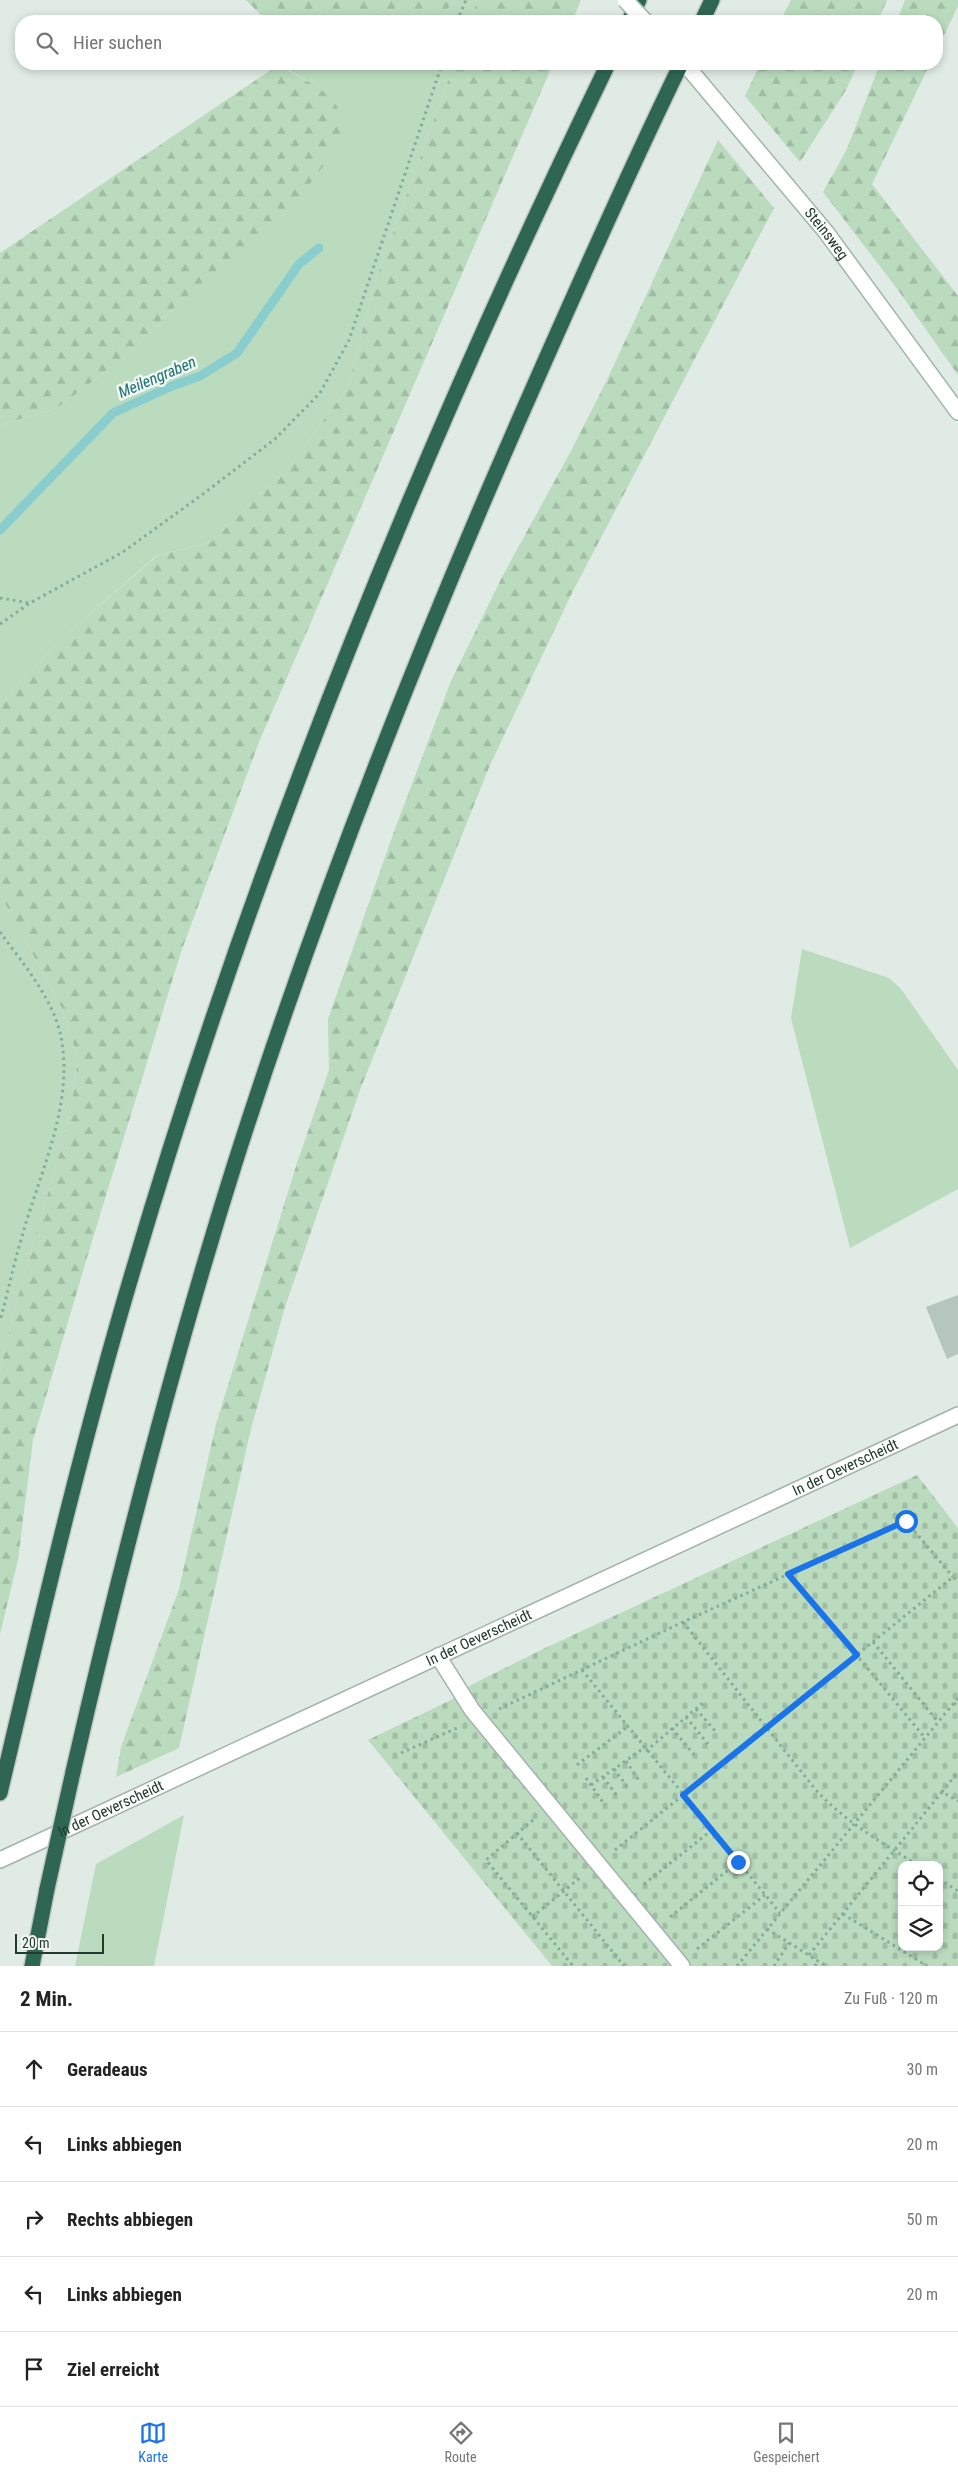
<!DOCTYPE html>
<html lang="de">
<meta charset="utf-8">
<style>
body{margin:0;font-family:"Roboto Condensed",sans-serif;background:#f6f6f6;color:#222}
.controls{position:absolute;right:15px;bottom:15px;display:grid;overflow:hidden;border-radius:10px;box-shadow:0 2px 8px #0003}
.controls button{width:45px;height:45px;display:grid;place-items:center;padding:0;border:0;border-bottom:1px solid #e0e0e0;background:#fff;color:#222;font:25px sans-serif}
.scale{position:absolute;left:15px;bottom:12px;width:89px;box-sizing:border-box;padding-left:5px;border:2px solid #213b30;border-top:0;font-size:14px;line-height:18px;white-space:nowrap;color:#213b30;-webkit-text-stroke:4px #f1f7f3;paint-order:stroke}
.stop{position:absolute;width:15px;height:15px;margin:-11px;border:4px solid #1a73e8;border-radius:50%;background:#fff}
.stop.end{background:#1a73e8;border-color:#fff;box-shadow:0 1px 5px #0008}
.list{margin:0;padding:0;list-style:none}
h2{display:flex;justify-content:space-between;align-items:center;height:65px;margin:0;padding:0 20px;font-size:21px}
h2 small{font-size:16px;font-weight:400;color:#767676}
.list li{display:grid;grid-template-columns:32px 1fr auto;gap:15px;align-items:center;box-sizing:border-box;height:75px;padding:0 20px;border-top:1px solid #e0e0e0}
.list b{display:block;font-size:19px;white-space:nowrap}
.list em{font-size:16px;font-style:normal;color:#767676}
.icon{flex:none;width:28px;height:28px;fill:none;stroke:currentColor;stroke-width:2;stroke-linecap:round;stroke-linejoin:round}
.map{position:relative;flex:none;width:958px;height:1966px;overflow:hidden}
.search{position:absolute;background:#fff;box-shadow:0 2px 8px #0003;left:15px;right:15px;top:15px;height:55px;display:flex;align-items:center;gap:12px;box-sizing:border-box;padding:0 18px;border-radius:20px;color:#767676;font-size:19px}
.sheet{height:440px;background:#fff}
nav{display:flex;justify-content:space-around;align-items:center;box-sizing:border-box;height:70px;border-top:1px solid #e0e0e0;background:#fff;font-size:14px;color:#767676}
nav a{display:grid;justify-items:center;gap:2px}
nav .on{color:#1a73e8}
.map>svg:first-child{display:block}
.grass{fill:#badbbe}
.forest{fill:url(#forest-firs)}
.cemetery{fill:url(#cemetery-stones);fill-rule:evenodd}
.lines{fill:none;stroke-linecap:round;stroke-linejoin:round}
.stream{stroke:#89cdce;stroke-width:9}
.building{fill:#b6c5bd}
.lane-casing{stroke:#a3b3ab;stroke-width:18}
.street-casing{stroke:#a3b3ab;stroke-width:18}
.secondary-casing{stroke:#9fb6ab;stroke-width:18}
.highway-casing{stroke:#c1c8c5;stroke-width:18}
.path{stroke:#82ad9a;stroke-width:3;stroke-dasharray:2.5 4;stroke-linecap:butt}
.lane{stroke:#fff;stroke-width:15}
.street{stroke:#fff;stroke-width:15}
.secondary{stroke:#fff;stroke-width:15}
.highway{stroke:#2e6653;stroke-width:15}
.secondary-bridge-casing{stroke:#9fb6ab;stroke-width:18;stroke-linecap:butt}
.highway-bridge-casing{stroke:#c1c8c5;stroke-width:18;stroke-linecap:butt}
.secondary-bridge{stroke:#fff;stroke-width:15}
.highway-bridge{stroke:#2e6653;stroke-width:15}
.route{stroke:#1a73e8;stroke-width:6}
.labels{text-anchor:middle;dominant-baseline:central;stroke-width:5;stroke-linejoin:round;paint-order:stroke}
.street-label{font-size:15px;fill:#213b30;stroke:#f1f7f3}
.water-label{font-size:16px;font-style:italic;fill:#1e7174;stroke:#f1f7f3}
</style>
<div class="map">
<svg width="958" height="1966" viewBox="0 0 958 1966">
<defs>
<pattern id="forest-firs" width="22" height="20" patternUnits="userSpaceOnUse" patternTransform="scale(1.25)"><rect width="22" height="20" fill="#badbbe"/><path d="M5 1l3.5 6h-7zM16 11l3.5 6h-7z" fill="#a0bda4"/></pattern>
<pattern id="cemetery-stones" width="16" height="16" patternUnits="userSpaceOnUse" patternTransform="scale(1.25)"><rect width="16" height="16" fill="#badbbe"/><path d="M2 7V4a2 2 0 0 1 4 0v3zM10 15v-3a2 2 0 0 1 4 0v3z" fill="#a0bda4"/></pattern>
</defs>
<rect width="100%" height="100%" fill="#e0ebe5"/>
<g class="grass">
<polygon points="452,0 478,0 470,21 443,21"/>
<polygon points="279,64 454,64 374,285 348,387 289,467 211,542 156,556 64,636 0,704 0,425 57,408 126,356 180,302 320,88"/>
<polygon points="0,894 63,1010 78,1059 70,1116 14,1311 0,1372"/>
<polygon points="802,949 889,978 901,989 958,1070 958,1189 850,1248 791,1018"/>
<polygon points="184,1815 154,1966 75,1966 96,1864"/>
</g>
<g class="forest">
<polygon points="246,0 452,0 443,21 368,21 356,17 348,21 267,21"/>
<polygon points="478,0 581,0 572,21 470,21"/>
<polygon points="791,0 887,0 878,21 780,21"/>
<polygon points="905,0 958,0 958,6 937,50 937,21 897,21"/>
<polygon points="454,64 553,64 259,742 181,952 92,1241 33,1440 18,1560 0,1634 0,1372 14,1311 70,1116 78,1059 63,1010 0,894 0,704 64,636 157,556 211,542 289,467 348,387 374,285"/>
<polygon points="760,64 858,64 846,90 800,162 745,96"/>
<polygon points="880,64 930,64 872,184 958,296 958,375 898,290 823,192 846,151"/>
<polygon points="278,65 320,88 337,106 341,132 333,153 298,200 180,302 126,356 57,408 0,425 0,253"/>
<polygon points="718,140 774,208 572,593 490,765 360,1090 284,1310 250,1433 179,1748 116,1777 121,1747 179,1589 216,1424 297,1163 329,1070 328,1019 396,826 451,681 502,577 571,451 606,382"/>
</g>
<path class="cemetery" d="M917 1475 958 1528V1966H552L368 1740 453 1699 471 1685 543 1649ZM902 1865H939V1947H902Z"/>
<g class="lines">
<polyline class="stream" points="0,530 113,413 172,386 200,376 237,353 299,264 319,248"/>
</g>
<polygon class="building" points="958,1295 958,1354 947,1359 926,1307"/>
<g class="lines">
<defs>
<polyline id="lane" points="438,1656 472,1710 682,1966"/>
<g id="street">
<path id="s1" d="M0 1860 958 1415"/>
</g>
<g id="secondary">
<path id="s2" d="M685 64 826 232 958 412"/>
</g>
<g id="highway">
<polyline points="629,21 639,0"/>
<polyline points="702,21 712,0"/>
<path d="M73 1772C120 1567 172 1363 235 1163 319 899 421 641 533 388 581 279 629 171 681 64"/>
<path d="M0 1793C41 1619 81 1445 132 1274 254 858 419 453 608 64"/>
<polyline points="32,1966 47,1889"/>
</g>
</defs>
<use href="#lane" class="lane-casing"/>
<use href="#street" class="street-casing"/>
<use href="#secondary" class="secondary-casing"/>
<use href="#highway" class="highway-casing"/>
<g class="path">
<polyline points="457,21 466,0"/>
<polyline points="0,598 29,603"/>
<polyline points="0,624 30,603 123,552 203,494 275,439 320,393 349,340 442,64"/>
<path d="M0 932C22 962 54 1000 61 1037 74 1103 41 1170 23 1233 14 1262 8 1292 0 1321"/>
<polyline points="789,1573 925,1738"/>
<path d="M683 1622 815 1789C845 1822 880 1841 917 1865"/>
<polyline points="873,1642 938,1722"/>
<polyline points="582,1670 780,1913"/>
<polyline points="954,1703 958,1706"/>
<polyline points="499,1709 683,1622 906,1521 953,1577"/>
<polyline points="696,1709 717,1733"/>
<polyline points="686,1717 708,1744"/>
<polyline points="672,1728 695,1756"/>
<polyline points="646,1751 704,1702"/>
<polyline points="401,1753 457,1728"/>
<polyline points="626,1761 640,1782"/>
<polyline points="577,1765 627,1727"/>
<polyline points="614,1769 628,1788"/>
<polyline points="603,1777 618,1797"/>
<polyline points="586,1778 605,1805"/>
<polyline points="591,1785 644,1748"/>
<polyline points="942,1792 958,1772"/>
<polyline points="533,1820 486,1860 573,1966"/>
<polyline points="517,1833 624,1966"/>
<polyline points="615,1850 953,1577 958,1582"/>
<polyline points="939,1879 958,1891"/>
<polyline points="644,1884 712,1830"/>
<polyline points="843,1914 927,1966"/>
<polyline points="532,1917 581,1877"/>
<polyline points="670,1917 738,1862"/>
<polyline points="767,1929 826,1966"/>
<polyline points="697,1949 765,1895"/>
<polyline points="809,1955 942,1792 958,1801"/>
<polyline points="737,1966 958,1698"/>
<polyline points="774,1966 789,1943"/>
<polyline points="815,1966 818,1961"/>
</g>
<use href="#lane" class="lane"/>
<use href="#street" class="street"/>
<use href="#secondary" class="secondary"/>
<use href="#highway" class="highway"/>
<defs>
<polyline id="secondary-bridge" points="625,0 645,21"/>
<polyline id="highway-bridge" points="47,1889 73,1772"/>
</defs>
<use href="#secondary-bridge" class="secondary-bridge-casing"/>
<use href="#highway-bridge" class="highway-bridge-casing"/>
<use href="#secondary-bridge" class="secondary-bridge"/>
<use href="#highway-bridge" class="highway-bridge"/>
</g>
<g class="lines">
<polyline class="route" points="738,1862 683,1795 857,1655 788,1574 906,1521"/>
</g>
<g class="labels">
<g class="street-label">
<text stroke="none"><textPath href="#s2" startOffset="221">Steinsweg</textPath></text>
<text stroke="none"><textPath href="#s1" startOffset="932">In der Oeverscheidt</textPath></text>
<text stroke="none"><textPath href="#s1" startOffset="528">In der Oeverscheidt</textPath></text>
<text stroke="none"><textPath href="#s1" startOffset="122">In der Oeverscheidt</textPath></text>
</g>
<g class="water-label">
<text transform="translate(157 377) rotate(-23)">Meilengraben</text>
</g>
</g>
</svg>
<div class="controls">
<button><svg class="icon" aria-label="locate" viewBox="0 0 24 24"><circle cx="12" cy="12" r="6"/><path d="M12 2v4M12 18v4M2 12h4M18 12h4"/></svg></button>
<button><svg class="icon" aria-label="layers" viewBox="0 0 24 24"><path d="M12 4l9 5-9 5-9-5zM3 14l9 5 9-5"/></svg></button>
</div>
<div class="scale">20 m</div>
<div class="stop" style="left:906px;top:1521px"></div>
<div class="stop end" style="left:738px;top:1862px"></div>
<div class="search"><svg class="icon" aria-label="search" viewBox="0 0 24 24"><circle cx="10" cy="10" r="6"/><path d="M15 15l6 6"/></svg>Hier suchen</div>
</div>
<section class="sheet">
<h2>2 Min.<small>Zu Fuß · 120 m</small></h2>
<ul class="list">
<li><svg class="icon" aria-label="ahead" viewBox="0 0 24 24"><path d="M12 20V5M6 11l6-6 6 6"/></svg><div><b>Geradeaus</b></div><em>30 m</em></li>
<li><svg class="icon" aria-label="left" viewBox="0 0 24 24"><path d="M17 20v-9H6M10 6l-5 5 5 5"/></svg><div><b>Links abbiegen</b></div><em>20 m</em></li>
<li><svg class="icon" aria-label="right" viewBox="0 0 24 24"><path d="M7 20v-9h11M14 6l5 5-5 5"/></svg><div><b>Rechts abbiegen</b></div><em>50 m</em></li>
<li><svg class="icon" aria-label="left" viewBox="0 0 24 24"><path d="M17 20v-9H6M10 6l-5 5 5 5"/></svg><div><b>Links abbiegen</b></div><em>20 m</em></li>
<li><svg class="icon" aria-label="arrive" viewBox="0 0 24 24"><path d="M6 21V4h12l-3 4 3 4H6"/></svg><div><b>Ziel erreicht</b></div></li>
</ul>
</section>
<nav>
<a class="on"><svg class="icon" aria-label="map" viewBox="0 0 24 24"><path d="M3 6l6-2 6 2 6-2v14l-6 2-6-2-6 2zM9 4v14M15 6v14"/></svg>Karte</a>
<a><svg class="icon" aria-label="directions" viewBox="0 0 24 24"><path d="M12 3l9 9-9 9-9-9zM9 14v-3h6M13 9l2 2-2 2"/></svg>Route</a>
<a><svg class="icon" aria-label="saved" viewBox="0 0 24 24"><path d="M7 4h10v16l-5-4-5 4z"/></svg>Gespeichert</a>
</nav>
